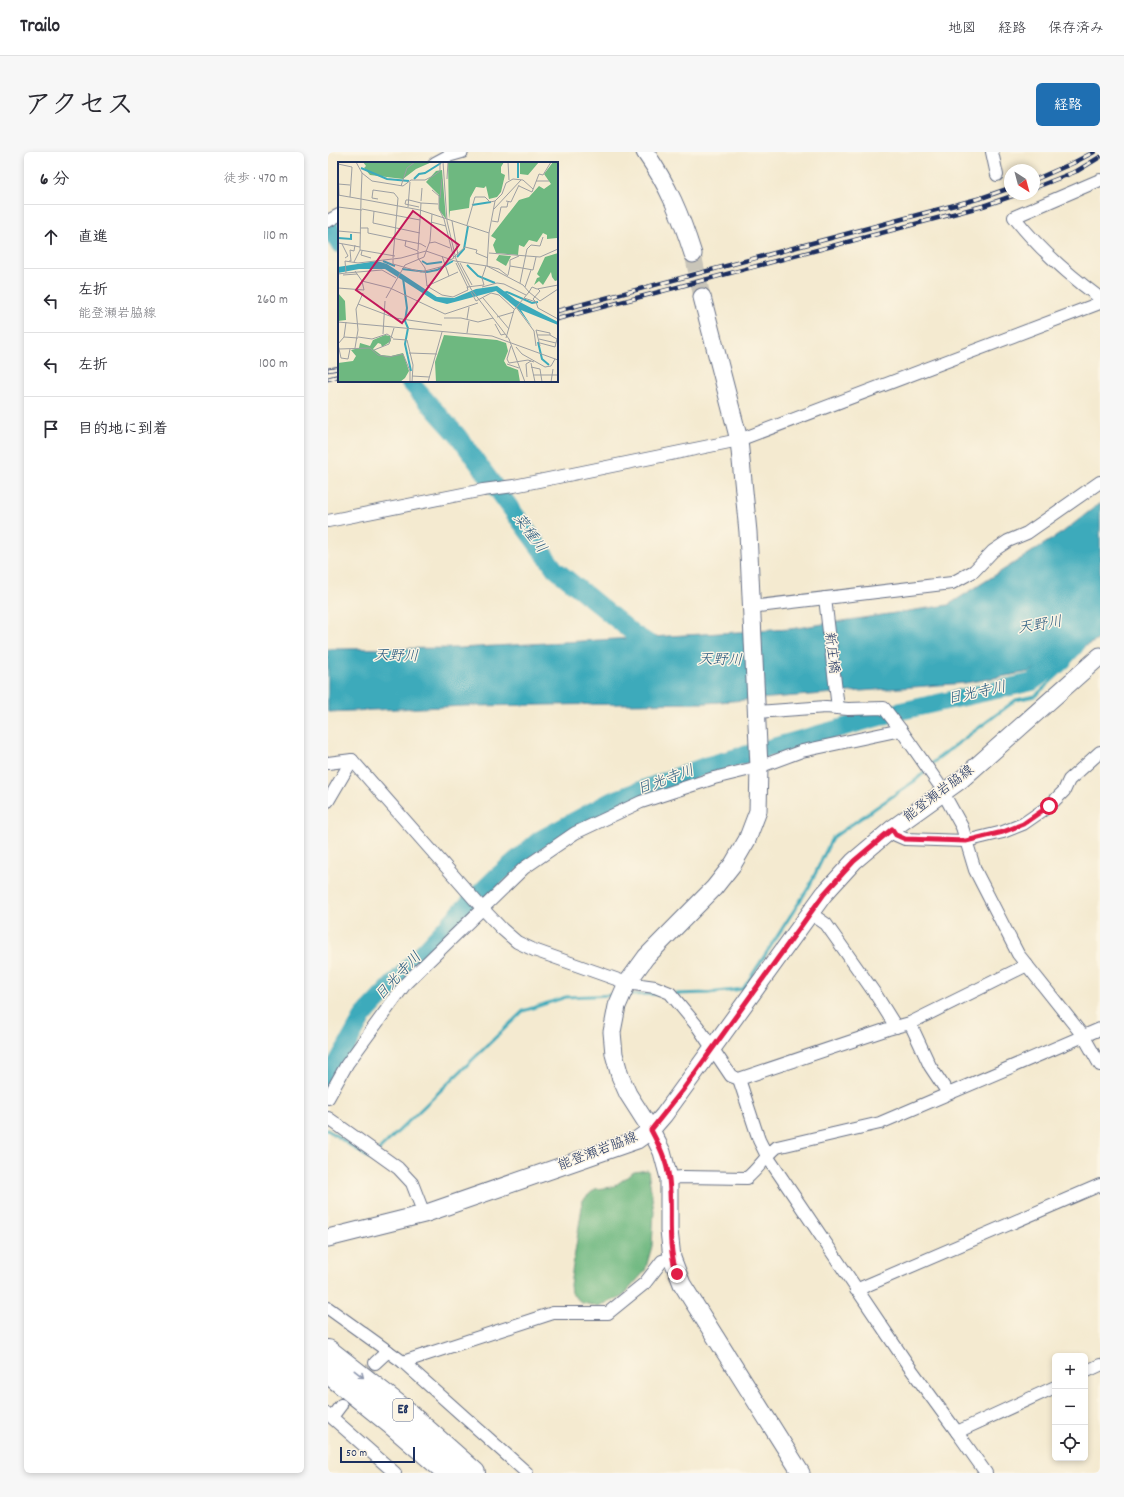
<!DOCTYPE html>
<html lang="ja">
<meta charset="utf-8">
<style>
body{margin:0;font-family:Dekko,"Klee One",sans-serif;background:#f7f7f7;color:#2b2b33}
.controls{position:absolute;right:12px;bottom:12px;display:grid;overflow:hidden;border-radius:6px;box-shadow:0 2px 6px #0003}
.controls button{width:36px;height:36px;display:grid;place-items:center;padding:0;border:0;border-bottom:1px solid #e1e1e2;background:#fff;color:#2b2b33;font:20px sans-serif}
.compass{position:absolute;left:676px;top:12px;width:36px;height:36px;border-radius:50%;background:#fff;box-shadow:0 2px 6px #0003;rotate:144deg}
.scale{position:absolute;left:12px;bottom:10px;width:75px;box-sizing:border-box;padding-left:4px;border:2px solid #1b2f5e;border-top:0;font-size:11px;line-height:14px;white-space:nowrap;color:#1b2f5e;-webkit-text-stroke:3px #fcf5e5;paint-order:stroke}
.stop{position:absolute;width:12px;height:12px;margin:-9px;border:3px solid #e11d48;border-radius:50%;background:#fff}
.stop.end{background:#e11d48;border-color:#fff;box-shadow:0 1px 4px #0008}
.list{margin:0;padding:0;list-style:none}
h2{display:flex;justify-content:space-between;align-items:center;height:52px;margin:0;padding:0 16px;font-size:17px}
h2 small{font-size:13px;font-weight:400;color:#7c7c81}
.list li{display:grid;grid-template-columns:26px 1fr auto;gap:12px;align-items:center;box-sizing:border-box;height:64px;padding:0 16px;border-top:1px solid #e1e1e2}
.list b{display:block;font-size:15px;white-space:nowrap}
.list p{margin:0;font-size:13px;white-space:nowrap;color:#7c7c81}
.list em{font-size:13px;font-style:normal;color:#7c7c81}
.icon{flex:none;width:22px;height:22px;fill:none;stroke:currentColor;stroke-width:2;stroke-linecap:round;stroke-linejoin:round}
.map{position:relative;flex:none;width:772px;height:1321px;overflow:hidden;border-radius:6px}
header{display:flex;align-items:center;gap:24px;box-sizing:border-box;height:56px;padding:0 20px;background:#fff;border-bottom:1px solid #e1e1e2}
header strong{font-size:19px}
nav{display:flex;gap:22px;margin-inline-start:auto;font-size:14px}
.intro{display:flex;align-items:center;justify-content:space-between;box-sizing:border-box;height:96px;padding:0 24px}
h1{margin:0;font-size:28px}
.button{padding:10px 18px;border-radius:6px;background:#1f6fb2;color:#fff;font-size:14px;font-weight:700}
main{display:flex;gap:24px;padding:0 24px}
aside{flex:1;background:#fff;border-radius:6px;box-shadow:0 2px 6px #0003}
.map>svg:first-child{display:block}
.forest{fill:#6eb880;stroke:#44746f}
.water{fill:#3caabb;stroke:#2c6c8c}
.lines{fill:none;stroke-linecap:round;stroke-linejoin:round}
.stream{stroke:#3caabb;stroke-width:3}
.river{stroke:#3caabb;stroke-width:18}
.street-tunnel{stroke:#c9c5b9;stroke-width:12;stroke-dasharray:12 6;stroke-linecap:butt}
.secondary-tunnel{stroke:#c9c5b9;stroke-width:17;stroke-dasharray:17 8;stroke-linecap:butt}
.street-casing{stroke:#677086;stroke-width:14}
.secondary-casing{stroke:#677086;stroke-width:19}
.highway-casing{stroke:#677086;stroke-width:24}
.street{stroke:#fff;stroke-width:12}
.secondary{stroke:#fff;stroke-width:17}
.highway{stroke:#fff;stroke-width:22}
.rail-casing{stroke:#1b2f5e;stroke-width:4.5}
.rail{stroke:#fcf5e5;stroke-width:3;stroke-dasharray:9;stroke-linecap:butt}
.oneway{stroke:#8d97ae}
.route{stroke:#e11d48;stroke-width:5}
.labels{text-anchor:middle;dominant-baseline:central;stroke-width:3;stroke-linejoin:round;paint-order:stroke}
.shield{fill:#fcf5e5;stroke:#5e6a86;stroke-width:1}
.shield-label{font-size:13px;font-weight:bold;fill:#1b2f5e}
.street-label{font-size:14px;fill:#1b2f5e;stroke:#fcf5e5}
.water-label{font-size:15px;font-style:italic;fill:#275a7f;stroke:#fcf5e5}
.inset-river{fill:none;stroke:#3caabb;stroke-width:2}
.inset-road{fill:none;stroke:#9d9fa2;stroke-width:1}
.view{fill:#c2185b;fill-opacity:0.15;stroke:#c2185b;stroke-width:2}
.inset-edge{fill:none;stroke:#1b2f5e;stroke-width:2}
</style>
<header>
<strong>Trailo</strong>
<nav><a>地図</a><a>経路</a><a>保存済み</a></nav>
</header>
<div class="intro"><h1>アクセス</h1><a class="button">経路</a></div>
<main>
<aside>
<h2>6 分<small>徒歩 · 470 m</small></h2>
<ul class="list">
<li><svg class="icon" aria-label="ahead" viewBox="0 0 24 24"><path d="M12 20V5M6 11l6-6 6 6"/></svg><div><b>直進</b></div><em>110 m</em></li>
<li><svg class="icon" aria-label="left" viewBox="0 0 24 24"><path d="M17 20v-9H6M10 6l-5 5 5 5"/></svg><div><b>左折</b><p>能登瀬岩脇線</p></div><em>260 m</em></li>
<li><svg class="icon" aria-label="left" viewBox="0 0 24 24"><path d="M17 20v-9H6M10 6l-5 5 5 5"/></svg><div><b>左折</b></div><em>100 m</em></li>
<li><svg class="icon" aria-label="arrive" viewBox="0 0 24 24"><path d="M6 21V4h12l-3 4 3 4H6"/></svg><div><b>目的地に到着</b></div></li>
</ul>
</aside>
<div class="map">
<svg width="772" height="1321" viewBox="0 0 772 1321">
<rect width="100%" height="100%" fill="#fcf5e5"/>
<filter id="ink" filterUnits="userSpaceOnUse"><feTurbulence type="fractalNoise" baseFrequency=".025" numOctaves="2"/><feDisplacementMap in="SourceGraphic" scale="8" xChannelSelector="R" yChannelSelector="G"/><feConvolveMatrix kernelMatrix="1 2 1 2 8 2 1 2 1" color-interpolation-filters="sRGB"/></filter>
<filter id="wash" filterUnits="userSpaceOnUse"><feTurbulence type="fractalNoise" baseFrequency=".012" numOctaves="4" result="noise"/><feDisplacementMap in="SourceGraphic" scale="16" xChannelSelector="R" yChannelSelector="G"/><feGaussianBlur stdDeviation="0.9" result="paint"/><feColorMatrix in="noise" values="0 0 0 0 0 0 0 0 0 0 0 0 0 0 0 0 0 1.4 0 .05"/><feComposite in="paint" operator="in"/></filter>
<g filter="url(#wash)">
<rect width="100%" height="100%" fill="#f4ead0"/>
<polygon class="forest" points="320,1018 326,1059 324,1094 317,1119 294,1145 270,1154 254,1151 243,1141 242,1133 255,1048 267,1037 285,1035 306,1020"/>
<polygon class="water" points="772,351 772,486 768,489 701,520 637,531 378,551 138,554 0,560 0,497 132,496 462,477 620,453 735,380"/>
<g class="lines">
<g class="stream">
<polyline points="602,614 609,607 688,548 707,544 741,513 746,498"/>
<polyline points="347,842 380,841 415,837 481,735 504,686 588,628 598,618"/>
<polyline points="301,843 331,842"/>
<polyline points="0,978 42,1007 47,1002"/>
<polyline points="51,998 195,859 238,845 287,843"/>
</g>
<g class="river">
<polyline points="0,71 11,92"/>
<polyline points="81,229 130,284 227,417 305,481 333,499"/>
<polyline points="0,927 36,863 135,757 169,724 211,688 283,649 377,614 573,559 704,530 732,510 747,494 748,483"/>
</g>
</g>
</g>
<g filter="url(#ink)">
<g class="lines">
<polyline class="street-tunnel" points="13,1253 47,1211"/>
<polyline class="secondary-tunnel" points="365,102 374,145"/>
<defs>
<g id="street">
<polyline points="664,0 669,23"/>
<polyline points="107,11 120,4 134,0"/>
<path d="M772 28 686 65C710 96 741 123 772 146"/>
<polyline points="0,69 11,63"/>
<polyline points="0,369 155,338 186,334 411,288 772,151"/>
<polyline points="497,446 510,556"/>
<polyline points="422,455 624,431 646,419 665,399 680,389 699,381 772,330"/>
<polyline points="428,560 498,555 520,557 556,556 573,578"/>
<polyline points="0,611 24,608 154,756 174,777 189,790 206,798 299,831 327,835 342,841 370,875 403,924 411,927 560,877 582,871 602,914 620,941"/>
<polyline points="618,646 634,675 647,718 690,802 756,885 772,913"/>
<polyline points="0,649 24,608"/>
<polyline points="564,677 568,683 577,687 638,689 675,680 695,672 721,654 736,639 741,628 772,600"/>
<polyline points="482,761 498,772 548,843 568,875"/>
<polyline points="582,871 699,813"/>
<polyline points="411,927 431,988 439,1004 580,1213 629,1280"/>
<polyline points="0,946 19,912 78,831 196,716 247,681 313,650 386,626 431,615 474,599 573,578 610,631"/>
<polyline points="0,966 70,1016 84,1031 96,1062"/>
<path d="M341 1026 355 1025 419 1026C430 1017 437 1005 449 995L552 971 772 877"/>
<polyline points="528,1138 772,1033"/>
<polyline points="0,1156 75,1210 199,1321"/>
<polyline points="75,1210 225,1161 280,1161 317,1131 334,1109 344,1106"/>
<polyline points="47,1211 60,1199"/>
<polyline points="757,1220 772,1213"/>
<polyline points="0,1262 67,1321"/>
<polyline points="4,1265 13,1253"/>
<polyline points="658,1321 629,1280 727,1235"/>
</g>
<g id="secondary">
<path d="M317 0C340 33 353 64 365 102"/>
<polyline points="374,145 411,288 420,380 431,615 430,659 419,688 405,712 386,736 318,805 299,831 289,854 284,880 286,902 292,924 300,942 323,978 334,1000 341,1026 341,1078 344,1106 354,1132 473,1321"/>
<polyline points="0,1086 96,1062 309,988 323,978 336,963 496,742 526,709 564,677 634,627 772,504"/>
</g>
<g id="highway">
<polyline points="0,1199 74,1257 146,1321"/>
<polyline points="0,1220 63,1271 121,1321"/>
</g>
</defs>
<use href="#street" class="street-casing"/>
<use href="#secondary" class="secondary-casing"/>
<use href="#highway" class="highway-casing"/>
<use href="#street" class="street"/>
<use href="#secondary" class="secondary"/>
<use href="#highway" class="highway"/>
<defs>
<g id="rail">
<polyline points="706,28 745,11 766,0"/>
<polyline points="706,36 749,19 772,5"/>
<polyline points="229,159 653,46 682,36"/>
<polyline points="229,167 655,54 690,42"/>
<polyline points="0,218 11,216"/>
<polyline points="0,227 11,224"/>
</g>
</defs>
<use href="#rail" class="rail-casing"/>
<use href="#rail" class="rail"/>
</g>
<defs><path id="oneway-shaft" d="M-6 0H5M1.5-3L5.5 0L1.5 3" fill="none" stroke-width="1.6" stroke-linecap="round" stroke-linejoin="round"/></defs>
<use class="oneway" href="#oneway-shaft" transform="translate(31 1222) rotate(38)"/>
</g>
<g class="lines" filter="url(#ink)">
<path class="route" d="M349 1122C338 1090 345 1059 341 1027 339 1009 331 993 323 978L354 939 496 742 526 709 564 677 568 683 577 687 638 689 675 680 695 672 721 654"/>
</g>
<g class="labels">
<rect class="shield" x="65" y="1247" width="20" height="22" rx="3"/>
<g class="shield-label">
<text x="75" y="1258">E8</text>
</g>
<g class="street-label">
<text transform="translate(503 501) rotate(83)">新庄橋</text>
<text transform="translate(611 642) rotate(-37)">能登瀬岩脇線</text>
<text transform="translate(270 1000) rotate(-21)">能登瀬岩脇線</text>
</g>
<g class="water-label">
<text transform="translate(201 382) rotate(54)">菜種川</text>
<text transform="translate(712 474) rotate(-9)">天野川</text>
<text transform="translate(68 505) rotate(1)">天野川</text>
<text transform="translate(392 509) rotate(1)">天野川</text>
<text transform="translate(649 542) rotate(-12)">日光寺川</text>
<text transform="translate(338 629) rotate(-20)">日光寺川</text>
<text transform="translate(71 825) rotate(-47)">日光寺川</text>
</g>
</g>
<g transform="translate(10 10)">
<rect width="220" height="220" fill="#f4ead0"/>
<path d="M25 0H94L78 7 65 17 32 13 26 6 28 4ZM110 0H166L163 5V11L167 13 163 30 159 35 151 37 148 24 146 26 138 25 132 36 131 46 112 49 111 57ZM182 0H201L190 13 182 12ZM215 0H220L219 76 209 77V73L205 71 199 80 191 78 186 85 181 83 180 93 158 91 155 83 158 77 153 74 181 38 191 35 201 24 206 27 213 22 206 12ZM104 8 108 57 101 48V33L88 20 98 9ZM220 91V118L217 119 214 115 213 110 205 123 201 119 196 123 199 116 202 115 199 112 207 95ZM161 93 173 94 168 104 158 98ZM0 131 7 139 8 158 0 159ZM47 173 52 174 53 179 44 185 43 182 40 181 35 187 43 193 53 194 65 191 71 209 67 216 62 220H0V201L15 199 18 194 13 188 21 186 22 181 32 184 35 178ZM106 173 159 178 168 181 170 189 166 199 169 204 180 208 182 220H98L97 200Z" fill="#6eb880"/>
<path d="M39 99 49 102 99 135 116 136 138 127 159 124 178 138 220 160V163L183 148 194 165 181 148 158 129 109 142 97 139 47 107H21L0 111V105Z" fill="#3caabb"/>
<path class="inset-river" d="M180 0V16M23 6 49 17 71 19M76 17 81 12 87 11 103 1M134 43 153 40M0 76 13 77V72M119 95 126 87 130 64M45 99 57 104M84 99 89 102 104 100M129 103 140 114 157 121M64 107 89 110 99 108 115 99M65 116 69 146 67 159 70 166 67 182 73 209M165 131 169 130 194 141 200 140M200 180 204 197 211 203"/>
<path class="inset-road" d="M105 0 109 59 118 97 133 127 171 177 187 220M170 0 171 18M0 2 14 5 12 35M0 6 1 33M24 11 34 19 65 24 73 18H87L95 14 102 9V0M109 17 110 0M198 19H211M0 22 12 23M63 24 69 6 77 0M181 24 194 30 201 12 205 13 213 0M94 28 101 34V47L106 57 116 97M0 33 23 37 24 11 18 0M102 36 104 17M40 37 34 36 35 28 56 31 60 36 55 96M71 38H68L67 42 81 45M71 38 83 41M83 39 84 26M168 39 173 40 181 23M0 45 24 48M70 45 72 20M24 47 82 58 83 41 100 42M156 47 183 18M36 49 35 61 82 71M114 59 120 93M154 59 160 60 163 45H169L170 40M93 60 108 64M129 63 137 35H147L152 40 157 39 164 32 168 21 175 17 185 18 195 27M23 66H30V71L83 82 88 85M0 69 23 71M151 71 157 39M68 78 67 84 80 89V96L87 106 89 124 104 133 115 135 130 128 129 125 146 123 144 116 148 104M0 81 22 85M91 81 97 80 112 86M4 82 10 94 7 96M22 88 57 94M80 88 82 58M24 89 23 93 33 96M151 91 202 95 220 87M104 94 111 114M55 97V102L83 110 106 104 127 85 139 88 138 91 150 96M11 99H13L12 88 16 89 17 83M16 100 22 88 23 37 82 48 151 71 149 104 161 107 170 114M118 101 130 126M122 101 134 123M172 104V98L181 94M184 106 195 108 198 95M8 111 44 108 58 116M0 112 8 111 7 99 20 101 63 96 88 89 117 99 149 104 185 123 191 130M5 113 19 112M170 113 172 104 184 106M24 119 52 126 107 152 140 141M182 121 189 87 193 83 202 84 205 75M89 124 120 110M144 125 159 121 166 122 188 133M187 125 193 108M0 126 26 128 24 119 17 109M133 130 138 139 153 131 161 133 176 147M191 130 194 125 199 127 220 123M48 136 67 103 86 95 92 79 94 52M145 136 171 167M186 136 198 140M197 139 195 137 202 129 200 127M198 140 200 146 220 157M20 142 57 156 104 163M178 145 196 169 198 184M159 155 176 150M106 156H123L140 160 155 156M129 157 131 145M0 160 154 174 220 198M8 160 6 175 0 182 3 196 10 197 12 187M157 162 163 173 167 172M198 168 212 171V173L219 177 218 181M198 168 202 184M129 171 131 159M45 172 47 139M199 173H212M6 175 20 176M20 175 34 177 49 172 55 176M168 176 176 148 191 130 202 139 220 127M55 177 69 178 75 203 74 220M201 177 218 181M202 181 217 185 218 181M173 184 169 197 171 201 190 198 196 200M178 185 184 192 207 205 213 204 217 197M17 186 20 168 18 147 25 131M1 187 32 186 40 193 51 195 65 192 72 209V220M36 188 51 182 56 166M71 191 99 192M193 201 197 220M169 202 181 206M193 205 202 207 204 220M195 213H220M74 214 91 215M189 215 188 202 193 199M90 220 104 170M213 220 215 207"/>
<path class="view" d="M75 49 121 83 64 161 18 128Z"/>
<rect width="220" height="220" class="inset-edge"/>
</g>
</svg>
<div class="controls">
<button>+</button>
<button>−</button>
<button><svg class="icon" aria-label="locate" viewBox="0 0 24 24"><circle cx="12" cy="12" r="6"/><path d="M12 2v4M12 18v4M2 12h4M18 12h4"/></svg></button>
</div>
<svg class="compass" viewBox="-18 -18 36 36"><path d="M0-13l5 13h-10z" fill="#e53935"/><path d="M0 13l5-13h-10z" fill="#7c7c81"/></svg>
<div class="scale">50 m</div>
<div class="stop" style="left:721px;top:654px"></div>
<div class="stop end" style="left:349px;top:1122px"></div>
</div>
</main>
